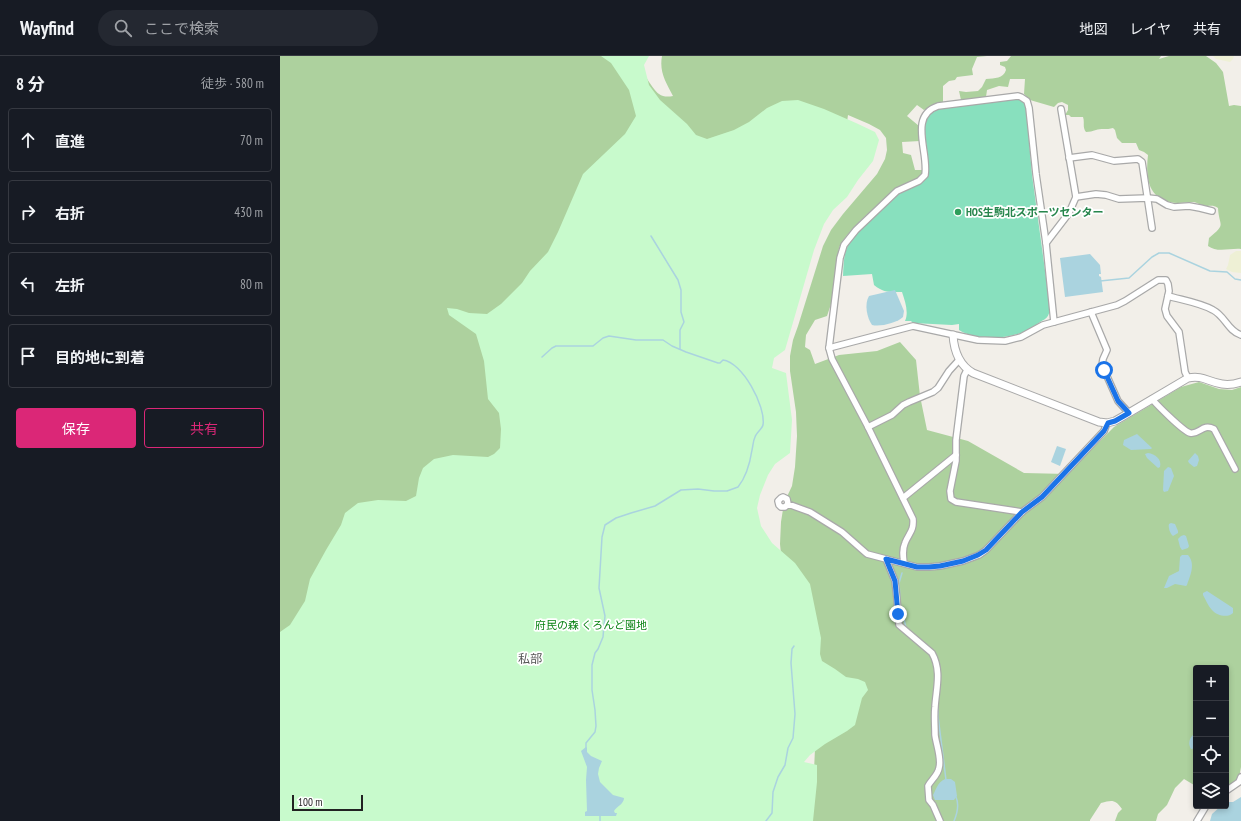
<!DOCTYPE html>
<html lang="ja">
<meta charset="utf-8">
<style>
body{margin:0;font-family:"PT Sans Narrow","Noto Sans JP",sans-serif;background:#242831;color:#f1f3f6}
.controls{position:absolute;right:12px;bottom:12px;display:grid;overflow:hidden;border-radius:4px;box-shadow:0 2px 6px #0003}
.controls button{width:36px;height:36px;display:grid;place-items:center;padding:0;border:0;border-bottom:1px solid #363941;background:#171b24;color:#f1f3f6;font:20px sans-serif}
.scale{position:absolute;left:12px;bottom:10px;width:71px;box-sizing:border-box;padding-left:4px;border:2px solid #222;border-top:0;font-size:11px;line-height:14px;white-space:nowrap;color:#222;-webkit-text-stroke:3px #fff;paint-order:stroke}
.stop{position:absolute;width:12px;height:12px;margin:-9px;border:3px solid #1a73e8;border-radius:50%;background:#fff}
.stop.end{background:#1a73e8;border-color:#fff;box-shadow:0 1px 4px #0008}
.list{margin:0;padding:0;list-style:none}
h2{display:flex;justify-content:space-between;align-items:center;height:52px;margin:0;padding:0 16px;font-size:17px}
h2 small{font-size:13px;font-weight:400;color:#9ea1a6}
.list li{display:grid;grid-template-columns:26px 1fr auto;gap:12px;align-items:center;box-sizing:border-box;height:64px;margin:0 8px 8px;padding:0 8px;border:1px solid #363941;border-radius:4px}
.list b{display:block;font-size:15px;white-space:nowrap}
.list em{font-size:13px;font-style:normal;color:#9ea1a6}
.actions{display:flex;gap:8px;padding:12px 16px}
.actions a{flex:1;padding:9px 0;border:1px solid #db2777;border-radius:4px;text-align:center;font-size:14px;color:#db2777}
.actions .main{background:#db2777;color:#fff}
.icon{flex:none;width:22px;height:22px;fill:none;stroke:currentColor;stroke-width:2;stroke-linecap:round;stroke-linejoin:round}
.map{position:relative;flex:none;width:961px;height:765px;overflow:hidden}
header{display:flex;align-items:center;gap:24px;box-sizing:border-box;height:56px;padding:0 20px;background:#171b24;border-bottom:1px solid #363941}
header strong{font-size:19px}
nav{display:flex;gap:22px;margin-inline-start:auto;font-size:14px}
.search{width:280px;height:36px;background:#242831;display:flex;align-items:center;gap:10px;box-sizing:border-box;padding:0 14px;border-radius:22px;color:#9ea1a6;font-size:15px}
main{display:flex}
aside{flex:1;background:#171b24}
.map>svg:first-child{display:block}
.farmland{fill:#eef0d5}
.forest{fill:#add19e}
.park{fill:#c8facc}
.pitch{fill:#88e0be}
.water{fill:#aad3df}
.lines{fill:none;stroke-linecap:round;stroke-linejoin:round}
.stream{stroke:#aad3df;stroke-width:1.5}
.minor-casing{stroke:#a9a9a9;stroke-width:8}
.tertiary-casing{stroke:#a9a9a9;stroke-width:9}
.minor{stroke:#fff;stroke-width:5.5}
.tertiary{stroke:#fff;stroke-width:7}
.route{stroke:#1a73e8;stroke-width:5}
.leisure-dot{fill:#2e9e5b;stroke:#fff;stroke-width:1.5}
.labels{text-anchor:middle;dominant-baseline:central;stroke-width:3.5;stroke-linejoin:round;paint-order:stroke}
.leisure-label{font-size:11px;font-weight:bold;fill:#27864d;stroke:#fff;text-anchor:start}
.park-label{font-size:11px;fill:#0c8416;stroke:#fff}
.neighbourhood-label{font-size:12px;fill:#555;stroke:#fff}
</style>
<header>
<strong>Wayfind</strong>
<div class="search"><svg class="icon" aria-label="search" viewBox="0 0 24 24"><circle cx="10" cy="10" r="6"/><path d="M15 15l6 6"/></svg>ここで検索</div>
<nav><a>地図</a><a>レイヤ</a><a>共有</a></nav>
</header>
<main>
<aside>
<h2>8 分<small>徒歩 · 580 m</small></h2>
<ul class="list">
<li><svg class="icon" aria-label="ahead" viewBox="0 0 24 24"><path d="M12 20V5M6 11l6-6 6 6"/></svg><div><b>直進</b></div><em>70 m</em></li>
<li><svg class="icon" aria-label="right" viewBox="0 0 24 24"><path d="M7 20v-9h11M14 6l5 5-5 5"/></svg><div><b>右折</b></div><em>430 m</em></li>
<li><svg class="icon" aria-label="left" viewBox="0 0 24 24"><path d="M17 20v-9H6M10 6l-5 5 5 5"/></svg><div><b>左折</b></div><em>80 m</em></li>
<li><svg class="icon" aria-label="arrive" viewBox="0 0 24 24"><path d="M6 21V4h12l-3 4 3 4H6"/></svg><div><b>目的地に到着</b></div></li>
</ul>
<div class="actions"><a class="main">保存</a><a>共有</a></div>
</aside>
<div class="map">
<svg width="961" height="765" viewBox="0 0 961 765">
<rect width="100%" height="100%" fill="#f2efe9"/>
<g class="farmland">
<polygon points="933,0 954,0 953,3 950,6 936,3"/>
<polygon points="956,195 961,195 961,217 952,216 946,213 948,209 950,199"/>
</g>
<g class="forest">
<path d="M0 0H355C359 9 371 32 379 38 383 41 388 41 393 40 386 26 379 16 382 0H707L697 1 692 13 693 19 677 21 675 24 669 25 663 30V46L657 47 644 54 637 49 627 60 639 70 640 85 622 86 623 97 631 99 635 114H643L642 119 638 122 617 132 610 138C596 151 566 175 559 192L551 248 547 260 535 264 526 279 525 291 530 294 535 308 559 299 597 295 620 286 636 304 640 340 647 374 688 385 744 417 787 418 834 371 901 331 919 326 939 333 952 334 961 331V711L959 722 947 732 946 731V612H916V738L914 729 904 723 895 732 887 749 878 758 876 765H835L838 757 842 753C835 743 832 744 821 747L810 764V765H529L534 715 537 647 502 508 500 488 501 466 504 447 512 430 515 411 517 380 516 356 510 315V300L513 284 518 270 543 190 551 174 563 158 597 118 605 103 607 94 606 82 600 74 589 68 568 59 567 66 0 765Z"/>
<path d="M731 0H881L879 3 889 0H926L936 7 943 16 949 50 954 49 961 50V193C950 192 937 197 928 190L929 182C947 167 939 171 938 152 933 149 932 150 926 150 922 150 918 147 914 146 909 146 904 147 898 147 869 146 865 124 868 99L864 96 859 94 856 87H842L837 82 835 74 833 72C827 74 820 72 816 74 812 75 810 76 806 76 802 71 805 66 803 61H791L789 59H785L788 54V49L782 46 778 47 774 51 750 44 744 38 745 23H730L728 31 719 30 707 34 706 41 681 44 679 35 686 36 698 35 702 31 706 23C715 22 723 23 726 14L725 11 720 9V6L727 5Z"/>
</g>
<polygon class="park" points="321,0 369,0 364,9 369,29 380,44 407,68 416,79 427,83 454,74 469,66 487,52 502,45 518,44 544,53 576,67 595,76 599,84 593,105 578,124 567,141 553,154 544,168 534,194 505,294 494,302 492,312 506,317 512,364 510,397 495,408 488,419 480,439 477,452 481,470 492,487 515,507 530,528 541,582 540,598 542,605 555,613 566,621 578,623 585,626 588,634 582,642 575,669 567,675 545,688 530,699 524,706 537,709 537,726 533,765 0,765 0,576 10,569 25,545 30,523 46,494 61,469 65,457 78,447 98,444 126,445 136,440 139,422 143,412 154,403 173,399 208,401 214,398 220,392 221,373 219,357 208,343 204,305 196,278 169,259 167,252 177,253 189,257 207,258 221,248 242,227 250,215 268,196 278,176 303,118 345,78 356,60 349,34 331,7"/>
<path class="pitch" d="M738 43 741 44 746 49 752 119 770 251C769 264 765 262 756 269 753 270 751 273 748 274 729 283 698 286 679 274V268L672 269 633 267 631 265H625C629 256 625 245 622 236 609 236 604 237 594 229L592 218 563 220C564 204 563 197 572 182L617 139 642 126 648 117 649 114 644 67C647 60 652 56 658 52Z"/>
<g class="water">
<polygon points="810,198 820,209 821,218 819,218 819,220 821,221 823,236 785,241 780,202"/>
<path d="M615 234 624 255 623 261C617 267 600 271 592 269 587 262 584 248 589 240Z"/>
<polygon points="857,378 872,392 871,393 851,394 843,389 844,384"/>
<polygon points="777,390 786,393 780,410 771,406"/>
<path d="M868 397C875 398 882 403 880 411L878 412 867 402 865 398Z"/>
<polygon points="915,397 918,400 919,404 917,410 914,411 909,407 908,405"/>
<polygon points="888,411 891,412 894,420 888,435 884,436 883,434 884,415"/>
<path d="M891 467 895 468 898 475V477L893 480C890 478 888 471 889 468Z"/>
<polygon points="904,479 906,480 909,490 908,492 902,494 900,491 898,483 901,480"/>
<path d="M902 499H908C916 508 910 520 907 529L906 530 895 528 887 532H884L889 520 899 515 900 501Z"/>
<path d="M927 535 953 552V557C948 562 937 560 932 554 928 550 926 544 923 539V537Z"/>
<path d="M916 678V692L911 693C908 688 909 683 913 679Z"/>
<path d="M306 691 307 692V696L311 700 322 705 319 712 318 718 320 726 333 739 344 742C344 748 337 750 334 755L335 757H337L336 760H305V756L307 755 306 724 307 711 301 695Z"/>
<path d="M665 723H671L675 726 677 740 674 744H655L653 739C657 732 657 727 665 723Z"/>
<polygon points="961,741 961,765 930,765 932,758 941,750 946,750 946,746 953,746"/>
</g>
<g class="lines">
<g class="stream">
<polyline points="371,180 398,224 401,234 401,256 404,266 400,274 400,293"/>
<polyline points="820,225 849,222 872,201 879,197 889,197 930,215 947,216 955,223 961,224"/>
<path d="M262 301 272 292 276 290H313L323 282 329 280 356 284H383L392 290 406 296 438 307H440L443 304C462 306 486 350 483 369 482 373 476 377 475 381 473 385 473 390 472 394 470 407 467 420 458 431L447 435H434L418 433 401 434 375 450 351 457 336 462 325 469 322 481 319 532 325 560 324 569 323 581 318 593 315 597 312 609V634L315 654 316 670 315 676 306 687V694"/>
<polyline points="621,558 619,527 622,517"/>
<polyline points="621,562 624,563 626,572"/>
<polyline points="658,648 658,660 666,724"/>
<polyline points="320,765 320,759"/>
<polyline points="486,765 492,757 493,736 498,721 505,709 508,692 513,682 515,658 511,607 512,593 514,590"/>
<path d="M674 765C677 758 679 748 676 741"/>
</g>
<defs>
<g id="minor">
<polyline points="789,102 812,99 834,105 858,103 862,106 872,172"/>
<polyline points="796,141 816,138 826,139 839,143 868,142 877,143 887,149 894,151 909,150 920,152 932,155"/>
<polyline points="766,187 789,157 796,141 781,53"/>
<path d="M888 240C902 244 921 247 933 254 945 260 948 275 961 279"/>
<polyline points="811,256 827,294 823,303 822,309 838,345 849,357"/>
<polyline points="549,292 633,270 698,284 725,285 741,281 763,269 837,249 845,245 878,224 886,224 888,228 889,235 885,253 887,260 899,276 905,316 908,322"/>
<polyline points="687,314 684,320 676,384 676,405 670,435 671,443 676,446 742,456"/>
<path d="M872 343C878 350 903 375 910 377 920 379 922 367 934 373L955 413"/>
<polyline points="588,371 612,359 623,349 629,346 653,336 658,332 669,315 679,304"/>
<polyline points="623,442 676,399"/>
<polyline points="508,448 505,451 501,451 499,449 498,445 501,442 503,441 507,443 508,448 530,456 562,476 587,498 606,503"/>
<path d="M624 507C623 500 622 494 625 487 629 477 634 475 633 463L588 371 552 303 549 292 560 202 564 189 576 174 617 135 639 125 645 119C649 96 628 60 658 50L738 40 741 41 747 45 749 52 756 118 766 187 774 266"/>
<polyline points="946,735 959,726 961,721"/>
<path d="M660 765 653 749 649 744 648 730C651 724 658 719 659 712 662 703 656 688 655 679 655 670 654 660 655 651 656 633 662 615 652 597L619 569 617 543 615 525 606 503 637 511H649L660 510 683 505 699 499 706 494 742 456 762 441 824 375 827 367"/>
<polyline points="917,765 926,750"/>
</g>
<path id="tertiary" d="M673 279C674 295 679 309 693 317L819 366 827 367 835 365 842 361 908 322C923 319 928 326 942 328 948 329 955 328 961 326"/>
</defs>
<use href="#minor" class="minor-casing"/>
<use href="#tertiary" class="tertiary-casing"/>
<use href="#minor" class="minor"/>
<use href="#tertiary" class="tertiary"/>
</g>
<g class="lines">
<polyline class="route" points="618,558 615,525 606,503 637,511 649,511 660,510 683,505 698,499 706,494 742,456 762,441 824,375 828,367 835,365 849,357 838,345 824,314"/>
</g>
<circle class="leisure-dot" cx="678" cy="156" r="4"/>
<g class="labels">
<g class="leisure-label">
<text x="686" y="156">HOS生駒北スポーツセンター</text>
</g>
<g class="park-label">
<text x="311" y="569">府民の森 くろんど園地</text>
</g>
<g class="neighbourhood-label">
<text x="250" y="602">私部</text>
</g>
</g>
</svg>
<div class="controls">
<button>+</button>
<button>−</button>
<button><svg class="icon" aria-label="locate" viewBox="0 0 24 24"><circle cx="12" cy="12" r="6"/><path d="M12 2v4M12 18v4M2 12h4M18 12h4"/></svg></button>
<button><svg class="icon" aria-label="layers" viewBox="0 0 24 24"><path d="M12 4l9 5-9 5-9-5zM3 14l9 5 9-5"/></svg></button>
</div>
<div class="scale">100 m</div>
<div class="stop" style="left:824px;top:314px"></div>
<div class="stop end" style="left:618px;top:558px"></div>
</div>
</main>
